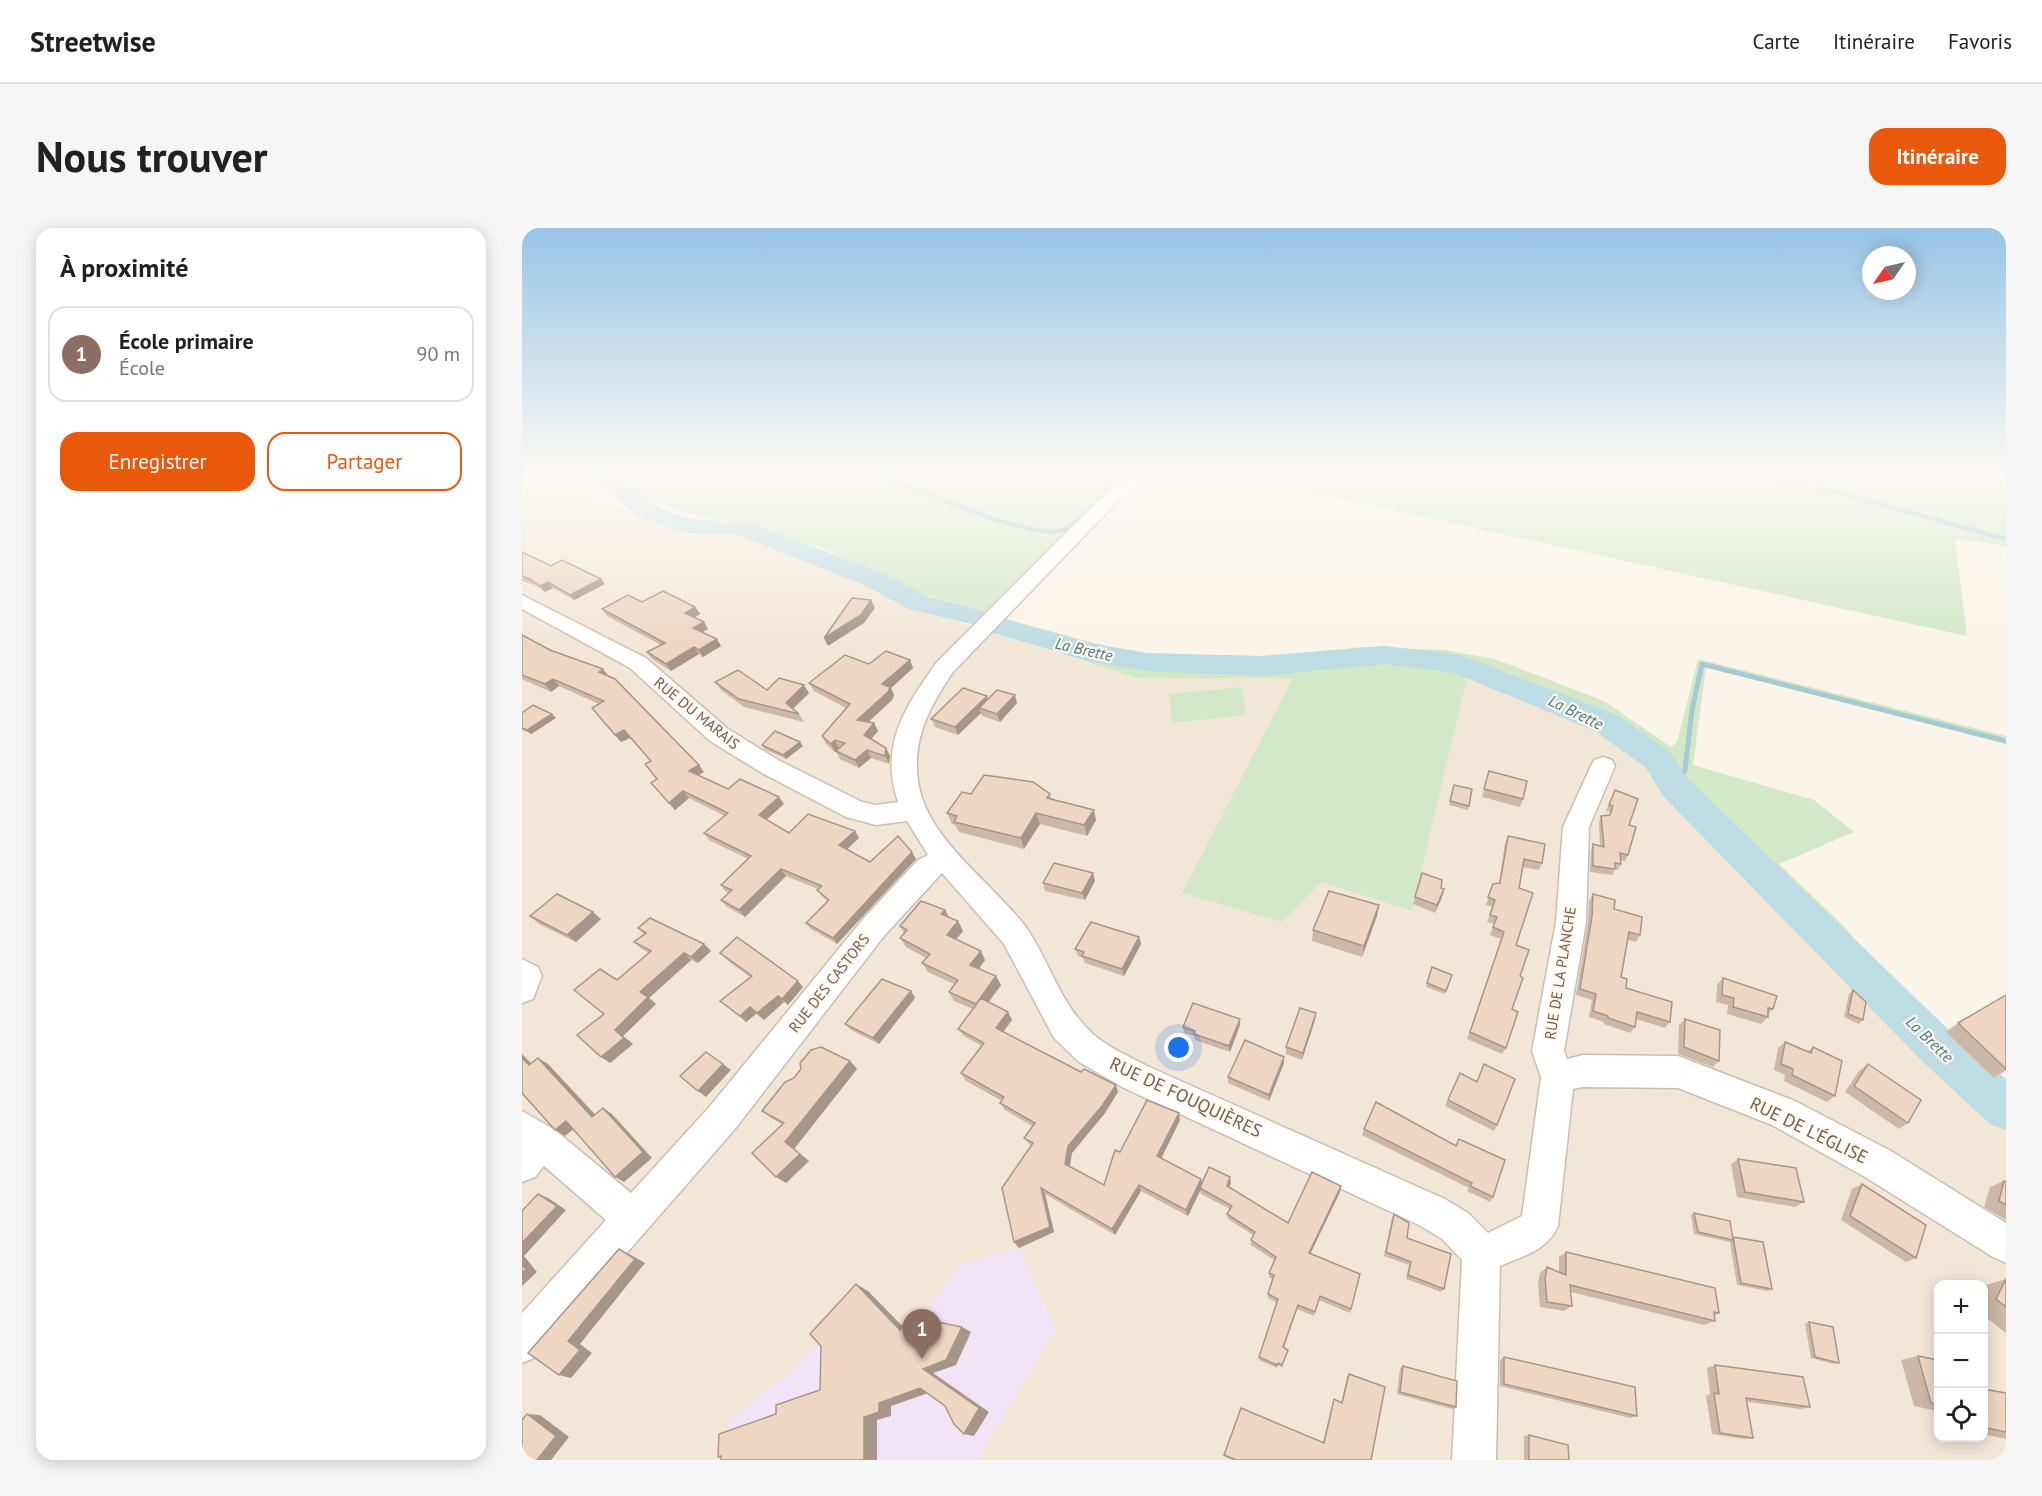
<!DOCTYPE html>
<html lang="fr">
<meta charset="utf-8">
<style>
body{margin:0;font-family:"PT Sans",sans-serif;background:#f6f6f6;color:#202124}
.controls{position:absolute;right:18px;bottom:18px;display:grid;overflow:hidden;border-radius:12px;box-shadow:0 3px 15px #0003}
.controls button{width:54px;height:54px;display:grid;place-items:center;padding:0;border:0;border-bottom:2px solid #e0e0e0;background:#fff;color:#202124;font:30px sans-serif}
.compass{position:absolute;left:1340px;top:18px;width:54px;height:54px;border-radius:50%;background:#fff;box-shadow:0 3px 15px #0003;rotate:236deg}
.you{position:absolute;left:657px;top:820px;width:21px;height:21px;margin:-15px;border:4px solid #fff;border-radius:50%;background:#1a73e8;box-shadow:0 0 0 9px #1a73e833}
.badge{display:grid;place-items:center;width:39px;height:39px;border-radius:50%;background:#ea580c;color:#fff;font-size:20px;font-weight:700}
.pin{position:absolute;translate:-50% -50px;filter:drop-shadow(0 2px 3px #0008)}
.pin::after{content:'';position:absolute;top:32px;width:21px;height:18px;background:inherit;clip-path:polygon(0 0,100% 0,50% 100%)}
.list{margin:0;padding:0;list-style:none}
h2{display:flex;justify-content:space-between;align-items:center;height:78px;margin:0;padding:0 24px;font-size:26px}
h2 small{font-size:20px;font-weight:400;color:#757577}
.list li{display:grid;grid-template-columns:39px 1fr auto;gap:18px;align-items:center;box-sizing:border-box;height:96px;margin:0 12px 12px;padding:0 12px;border:2px solid #e0e0e0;border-radius:18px}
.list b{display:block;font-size:22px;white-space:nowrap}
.list p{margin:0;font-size:20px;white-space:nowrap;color:#757577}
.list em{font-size:20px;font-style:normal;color:#757577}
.actions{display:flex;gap:12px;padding:18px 24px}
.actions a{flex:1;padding:14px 0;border:2px solid #ea580c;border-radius:18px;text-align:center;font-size:21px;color:#ea580c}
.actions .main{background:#ea580c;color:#fff}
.icon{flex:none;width:33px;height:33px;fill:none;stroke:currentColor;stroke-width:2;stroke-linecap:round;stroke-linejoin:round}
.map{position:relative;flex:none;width:1484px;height:1232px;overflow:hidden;border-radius:18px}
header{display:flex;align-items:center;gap:36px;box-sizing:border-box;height:84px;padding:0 30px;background:#fff;border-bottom:2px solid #e0e0e0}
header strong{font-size:28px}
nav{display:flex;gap:33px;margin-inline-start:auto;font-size:21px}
.intro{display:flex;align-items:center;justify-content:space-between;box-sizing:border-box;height:144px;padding:0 36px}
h1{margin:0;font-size:42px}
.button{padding:15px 27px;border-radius:18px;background:#ea580c;color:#fff;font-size:21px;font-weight:700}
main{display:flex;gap:36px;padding:0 36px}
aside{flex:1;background:#fff;border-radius:18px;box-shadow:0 3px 15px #0003}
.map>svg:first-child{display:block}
.residential{fill:#f2e7d7;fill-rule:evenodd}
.education{fill:#f1e4f7}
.green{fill:#d3e8c7}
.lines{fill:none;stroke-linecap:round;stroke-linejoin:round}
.stream-far1{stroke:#a5cad4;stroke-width:4.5}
.stream{stroke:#a5cad4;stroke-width:5}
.river{fill:#bedce3;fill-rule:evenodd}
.minor-casing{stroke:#ccbdaf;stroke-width:3}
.minor{fill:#fff;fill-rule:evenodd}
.wall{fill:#cdb8a7}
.shaded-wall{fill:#a79688}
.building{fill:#eed6c2;stroke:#a79688;stroke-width:1.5}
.labels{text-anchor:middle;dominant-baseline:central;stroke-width:4.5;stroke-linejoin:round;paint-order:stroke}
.street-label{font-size:15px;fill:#735d4e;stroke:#fef8ee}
.water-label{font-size:16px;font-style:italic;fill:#497885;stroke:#fef8ee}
.near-street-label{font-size:18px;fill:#735d4e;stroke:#fef8ee}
</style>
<header>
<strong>Streetwise</strong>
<nav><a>Carte</a><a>Itinéraire</a><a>Favoris</a></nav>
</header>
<div class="intro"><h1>Nous trouver</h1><a class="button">Itinéraire</a></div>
<main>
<aside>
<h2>À proximité<small></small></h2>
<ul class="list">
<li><span class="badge" style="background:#8d6e63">1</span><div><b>École primaire</b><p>École</p></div><em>90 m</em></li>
</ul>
<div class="actions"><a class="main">Enregistrer</a><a>Partager</a></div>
</aside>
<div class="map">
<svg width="1484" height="1232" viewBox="0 0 1484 1232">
<rect width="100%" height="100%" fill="#fbf4e8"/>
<path class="residential" d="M0 244H16L126 292 202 304 238 315 312 343 401 383 615 450H772L660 665 799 654 890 683 945 450 990 464 1058 492 1096 513 1134 544 1278 693 1297 722 1408 839 1484 898V1232H0ZM1416 1056H1462V1210H1416Z"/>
<polygon class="education" points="497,1020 534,1101 455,1232 217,1232 215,1208 203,1197 245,1160 263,1150 346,1063 389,1107 437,1036"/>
<g class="green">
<polygon points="48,244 615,244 475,386 395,365 305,322 222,296 161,284"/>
<polygon points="698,244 1484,244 1484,318 1433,311 1445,408"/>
<polygon points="489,393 622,428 734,430 840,419 923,422 973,431 1082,473 1149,519 1155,514 1176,431 1484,508 1484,516 1184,439 1171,537 1292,572 1332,604 1257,636 1322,698 1356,740 1484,871 1484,898 1408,839 1297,722 1278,693 1134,544 1096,513 1058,492 990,464 945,450 890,683 799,654 760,694 660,665 771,450 615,450 476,405"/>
<polygon points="720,459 724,487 650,495 647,466"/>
</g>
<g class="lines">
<g class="stream-far1">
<path d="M348 244C386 256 509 314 541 302 562 294 586 260 601 244"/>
<polyline points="1219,244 1299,260 1484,311"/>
<polyline points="1286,244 1299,260"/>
</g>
<polyline class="stream" points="1154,560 1163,542 1170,482 1180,436 1484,513"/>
<g class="river">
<polygon points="64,244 93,244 133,278 167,291 229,295 360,345 407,369 463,383 467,389 463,395 453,397 387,381 342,357 216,307 164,305 115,288"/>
<polygon points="481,390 568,415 625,425 740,428 863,418 938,427 1095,487 1147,523 1166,551 1430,805 1484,851 1484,902 1468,896 1400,833 1142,569 1123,539 1073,503 932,445 863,436 740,448 625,443 566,433 471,405 467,399 471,393"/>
</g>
<defs>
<g id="minor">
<path d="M605 244H624L431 444C408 478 390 511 396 553 404 611 470 654 503 698 526 730 536 770 564 799 580 817 604 827 625 838L923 971 946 985 966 1005 1000 988 1019 849 1010 823 1034 694 1041 599 1069 538 1072 532 1081 529 1090 532 1093 538 1067 599 1064 694 1042 823 1045 831 1061 827 1156 828 1273 873 1369 923 1484 995V1035L1471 1029 1343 949 1250 897 1156 860 1061 859 1051 861 1036 998C1025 1023 1001 1028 978 1038L974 1232H930L940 1032 920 1011 897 997 602 860 557 834 532 810 482 716 420 645 362 708 213 901 14 1129 0 1135V1085L84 992 22 938 13 949 0 954V883L33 902 109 965 189 877 342 690 396 632 406 627 385 593 354 597 324 589 240 545 188 513 108 440 0 381V367L124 430 206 501 258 533 340 574 354 577 376 574C357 517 383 479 415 434Z"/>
<polygon points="0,731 16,739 20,748 11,771 0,775"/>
</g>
</defs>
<use href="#minor" class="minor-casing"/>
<use href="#minor" class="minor"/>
</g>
<g class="wall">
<polygon points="0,324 29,338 79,351 83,356 52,372 31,360 23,364 13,357 0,353"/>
<polygon points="120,374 173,379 178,386 172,389 186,401 180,404 199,418 181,429 177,426 149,443 130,431 125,424 139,417 85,388 80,381"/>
<polygon points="0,407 28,422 86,447 182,544 176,547 206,561 262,576 244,591 267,605 333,603 337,610 325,621 348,634 390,624 394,631 315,716 289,701 284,695 305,673 300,668 295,662 296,661 264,648 223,689 205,679 199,672 207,665 204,664 199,657 226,631 187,612 182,605 203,588 167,570 153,582 129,555 135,551 128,533 108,510 99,514 70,480 77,476 37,458 29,464 0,451"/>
<polygon points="388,432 391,440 369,460 372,467 370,472 346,494 352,495 356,503 349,511 364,520 368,528 367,536 349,530 337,540 318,531 314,524 313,524 304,516 300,508 324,480 292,463 287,455"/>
<polygon points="193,454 245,462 287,465 271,480 277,486 282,494 222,479 199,462"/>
<polygon points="465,471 495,475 478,494 460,488 459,485 436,507 413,499 409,491"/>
<polygon points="0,485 34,490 9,506 0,502"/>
<polygon points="240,517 281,518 264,531 242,521"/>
<polygon points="967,543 1001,571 998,579 960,569"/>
<polygon points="932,557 950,561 946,582 927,577"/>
<polygon points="1093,562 1107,597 1106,627 1103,633 1098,632 1099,636 1096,642 1093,641 1090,647 1068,644 1069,622 1071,616 1078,618 1077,594 1079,588 1087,587 1088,584 1084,583"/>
<polygon points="449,566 528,566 529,571 574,592 565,608 518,596 502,621 437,604 433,597 430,596 425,585"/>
<polygon points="986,608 1020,635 1017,642 1001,639 997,660 994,717 998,748 990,781 984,820 980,826 945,811 979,711 968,707 972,696 965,694 971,679 964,677 971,656 977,655 983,615"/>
<polygon points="571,645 573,653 563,672 523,663 521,655"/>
<polygon points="900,645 919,660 922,661 920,669 913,685 891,676"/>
<polygon points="1071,666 1092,681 1118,707 1114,714 1106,712 1099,749 1104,760 1148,794 1143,800 1114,791 1113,799 1108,805 1082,796 1082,794 1067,789 1070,772 1054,767 1066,694 1067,673"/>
<polygon points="423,682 427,689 436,693 441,703 434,711 463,732 457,741 479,757 467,774 490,792 481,804 596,864 583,885 550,925 548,939 582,957 598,924 658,892 639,930 680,955 709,955 707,959 766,995 819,958 818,964 789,1025 829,1081 828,1085 797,1072 792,1088 775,1081 762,1120 765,1125 760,1140 756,1137 755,1140 737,1132 737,1129 755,1075 746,1070 746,1066 750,1051 747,1049 747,1045 752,1032 729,1017 729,1012 731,1007 706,991 705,986 708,981 679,966 678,962 666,988 619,963 593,1007 523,966 532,1004 497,1020 492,1014 509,918 507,916 502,910 510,898 483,882 478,875 480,873 444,853 439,845 460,818 442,808 436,801 451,781 432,773 427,764 432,756 406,744 400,735 404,730 384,719 378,710 382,705 378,698"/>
<polygon points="8,688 79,691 54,714 17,696"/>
<polygon points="855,688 840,729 790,713 791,702"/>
<polygon points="116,700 182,716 189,723 176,735 169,732 127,770 134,776 101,808 111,816 88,835 79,829 82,786 95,752 127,725 120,721 112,714 122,706"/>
<polygon points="617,709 619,716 602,748 563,735 561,730 556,728 553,721"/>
<polygon points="198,725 281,759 266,777 262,774 242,792 234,786 224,794 198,773 228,749 205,732"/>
<polygon points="910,739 930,747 923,766 904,759"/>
<polygon points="1201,750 1251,781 1246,786 1246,789 1239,796 1205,786 1206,777 1194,774 1195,757"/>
<polygon points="1331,762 1341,792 1337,796 1322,789 1327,766"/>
<polygon points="389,763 393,770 357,816 329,802 323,796"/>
<polygon points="1484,767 1484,842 1472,850 1424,804 1436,795"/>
<polygon points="718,791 718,797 708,824 673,812 672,808 662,805 661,799"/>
<polygon points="1163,791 1197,833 1191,839 1156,826 1157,797"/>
<polygon points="793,792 780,832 764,826 764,819"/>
<polygon points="1263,814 1285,824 1291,819 1313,868 1305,874 1262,853 1263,847 1252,842 1256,820"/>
<polygon points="762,829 762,835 747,873 706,855 706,849"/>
<polygon points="328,833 335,841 272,921 287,933 264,955 261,897 249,890 240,883"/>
<polygon points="962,836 975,897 972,903 923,878 938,845 955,853"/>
<polygon points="1346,836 1386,895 1377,901 1323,864 1337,843"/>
<polygon points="842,901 934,917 937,911 971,969 968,974 945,963 947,960 840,907"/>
<polygon points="1216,931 1282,974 1273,979 1215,969 1209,936"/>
<polygon points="1482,953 1484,954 1484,992 1462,979 1468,959"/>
<polygon points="1340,956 1394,1030 1384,1034 1319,992 1330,961"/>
<polygon points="1172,985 1211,1009 1250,1061 1246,1063 1215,1057 1208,1014 1172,1006 1169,987"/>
<polygon points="872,986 885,1010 922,1061 919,1064 884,1051 887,1037 862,1028 870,990"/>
<polygon points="1044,1024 1197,1085 1193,1087 1193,1093 1182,1097 1049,1064 1050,1078 1042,1083 1018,1079 1016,1055 1018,1045 1025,1039 1037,1044 1037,1029"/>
<polygon points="1484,1051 1484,1105 1461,1087 1461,1058"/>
<polygon points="1287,1094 1317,1135 1312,1136 1289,1130 1283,1096"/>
<polygon points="1396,1128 1416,1132 1416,1196 1415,1196 1411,1182 1392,1178 1379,1132"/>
<polygon points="982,1129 1115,1188 1108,1190 978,1158 978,1132"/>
<polygon points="1193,1137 1288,1179 1278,1181 1225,1174 1231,1210 1222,1211 1190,1206 1184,1168 1188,1166 1185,1140"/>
<polygon points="881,1138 934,1179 930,1181 875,1166 878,1140"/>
<polygon points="827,1146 849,1232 712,1232 703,1229 702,1227 801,1214 811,1174 812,1171 819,1175 825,1149"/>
<polygon points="1461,1161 1484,1165 1484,1211 1461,1206"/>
<polygon points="1007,1207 1047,1232 1002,1232 1002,1208"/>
</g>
<g class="shaded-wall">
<polygon points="79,351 83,356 52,372 48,367"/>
<polygon points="26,354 31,360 23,364 18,358"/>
<polygon points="349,372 353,380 342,395 306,418 302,410"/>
<polygon points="173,379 178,386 168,392 163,385"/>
<polygon points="182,394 186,401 176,407 171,400"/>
<polygon points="195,411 199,418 181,429 177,422"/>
<polygon points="172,419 177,426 149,443 144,436"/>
<polygon points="388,432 391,440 369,460 372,467 370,472 340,500 335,492 360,456"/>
<polygon points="81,441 87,449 77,444"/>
<polygon points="31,451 37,458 29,464 23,456"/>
<polygon points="282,457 287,465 269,483 264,475"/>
<polygon points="493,467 495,475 478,494 475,486"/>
<polygon points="465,468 467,476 457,480 459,485 436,507 433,499"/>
<polygon points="30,486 34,490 9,506 5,502"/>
<polygon points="352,495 356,503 346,515 342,507"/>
<polygon points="102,502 108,510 99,514 93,507"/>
<polygon points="313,512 317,520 313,524 309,516"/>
<polygon points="278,514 281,518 264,531 261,527"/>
<polygon points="364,520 368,528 367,536 363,528"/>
<polygon points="345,522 349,530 337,540 333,532"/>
<polygon points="177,537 182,544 172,550 167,543"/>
<polygon points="161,563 167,570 153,582 147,575"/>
<polygon points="257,569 262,576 242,594 237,587"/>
<polygon points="572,582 574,592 565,608 562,597"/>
<polygon points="514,585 518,596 502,621 499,610"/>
<polygon points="333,603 337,610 322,624 317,617"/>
<polygon points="390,624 394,631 315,716 311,710"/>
<polygon points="259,641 264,648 223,689 217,682"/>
<polygon points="571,645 573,653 563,672 560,665"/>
<polygon points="922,661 920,669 913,685 915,677"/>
<polygon points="857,677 855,688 840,729 842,718"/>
<polygon points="423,682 428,691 419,686"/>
<polygon points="71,684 79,691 54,714 45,707"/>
<polygon points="436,693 441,703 430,716 425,707"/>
<polygon points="617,709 619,716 602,748 600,741"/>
<polygon points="182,716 189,723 176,735 169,729"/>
<polygon points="459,723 463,732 453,746 448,737"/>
<polygon points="162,725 169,732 127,770 134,776 101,808 111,816 88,835 79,829 93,802 118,764"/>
<polygon points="474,748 479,757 459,784 454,776"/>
<polygon points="276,753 281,759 266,777 260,771"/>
<polygon points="389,763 393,770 357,816 351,810"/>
<polygon points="256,768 262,774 242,792 235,785"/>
<polygon points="228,779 234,786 224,794 218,788"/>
<polygon points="486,784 490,792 478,808 474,800"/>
<polygon points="794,785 793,792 780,832 781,825"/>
<polygon points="718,791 718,797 708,824 707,818"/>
<polygon points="0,826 17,843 7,837 0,830"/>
<polygon points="762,829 762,835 747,873 747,867"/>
<polygon points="16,830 26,836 80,894 70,889"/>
<polygon points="328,833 335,841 272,921 287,933 264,955 254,949 263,914"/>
<polygon points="201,836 209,842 184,869 176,863"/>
<polygon points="594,857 596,864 583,885 550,925 547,943 543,936 546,918"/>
<polygon points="81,880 90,886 130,930 102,954 93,949"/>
<polygon points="657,885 658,892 637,935 635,928"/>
<polygon points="44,893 54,899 43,908 33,902"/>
<polygon points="708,949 709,955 705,963 705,958"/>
<polygon points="679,951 681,957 666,988 664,982"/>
<polygon points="617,957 619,963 593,1007 590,1001"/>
<polygon points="819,958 818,964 786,1030 787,1025"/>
<polygon points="519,960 523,966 532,1004 497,1020 492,1014"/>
<polygon points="16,966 26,970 44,982 2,1028 15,1044 0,1058 0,1015"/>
<polygon points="97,1021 107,1026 123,1035 58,1116 70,1125 49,1150 37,1147 46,1113"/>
<polygon points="334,1056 346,1063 389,1107 378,1102"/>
<polygon points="440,1099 449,1104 434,1137 411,1145 467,1184 452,1208 442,1206 401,1141"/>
<polygon points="398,1160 409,1164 369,1178 369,1188 355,1192 355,1232 342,1232 342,1189 357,1175"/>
<polygon points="5,1186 18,1187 47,1209 29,1232 15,1232"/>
</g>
<g class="building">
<polygon points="0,324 29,338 40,332 79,351 48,367 26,354 18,358 8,351 0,348"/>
<polygon points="141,363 173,379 163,385 182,394 171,400 195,411 177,422 172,419 144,436 125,424 143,415 80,381 106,367 120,374"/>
<polygon points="330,370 349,372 339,387 302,410"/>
<polygon points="0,407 28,422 81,441 77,444 93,451 177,537 167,543 206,561 218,551 257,569 237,587 267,605 286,586 333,603 317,617 348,634 376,608 390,624 311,710 284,695 307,672 295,662 300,658 259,641 217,682 199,672 210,662 199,657 229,628 182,605 206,585 161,563 147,575 129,555 135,551 123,536 129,533 102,502 93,507 70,480 82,473 31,451 23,456 0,447"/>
<polygon points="364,423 388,432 360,456 368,459 366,464 335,492 352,495 342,507 364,520 363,528 345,522 333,532 314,523 323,515 313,512 309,516 300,508 328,476 287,455 323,427 347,436"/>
<polygon points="216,442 245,462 257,450 282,457 264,475 277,486 217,471 193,454"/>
<polygon points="441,460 465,468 433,499 409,491"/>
<polygon points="475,462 493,467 475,486 457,480"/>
<polygon points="11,477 30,486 5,502 0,500 0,485"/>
<polygon points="253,503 278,514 261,527 240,517"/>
<polygon points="967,543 1005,553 1001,571 962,561"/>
<polygon points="462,547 511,554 528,566 525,570 572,582 562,597 514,585 499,610 432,594 435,588 425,585 440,564 449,566"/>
<polygon points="932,557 950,561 947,578 928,573"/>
<polygon points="1093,562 1116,571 1107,597 1114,599 1106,627 1098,625 1099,636 1093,635 1093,641 1071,638 1071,616 1082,619 1079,588 1088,587 1091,578 1087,577"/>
<polygon points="986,608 1023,616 1020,635 1002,631 997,660 1011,665 994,717 1007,722 998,748 1001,750 990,781 996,784 984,820 948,804 982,704 971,699 975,689 968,687 973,672 966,669 971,656 978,655"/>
<polygon points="532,635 571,645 560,665 521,655"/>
<polygon points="900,645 920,652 919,660 922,661 915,677 893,669"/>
<polygon points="807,663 857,677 842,718 791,702"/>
<polygon points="35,666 71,684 45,707 8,688"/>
<polygon points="1071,666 1093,672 1092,681 1120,689 1118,707 1107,704 1099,749 1105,751 1104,760 1150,774 1148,794 1115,784 1113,799 1086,790 1086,788 1071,783 1074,766 1058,761 1070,688"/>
<polygon points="399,673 423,682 419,686 436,693 425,707 459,723 448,737 474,748 454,776 427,764 436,752 400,735 408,726 378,710 385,702 378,698"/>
<polygon points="128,690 182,716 169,729 162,725 118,764 126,769 93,802 102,810 79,829 55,807 82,786 52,762 78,741 95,752 129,723 112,714 124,705 116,700"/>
<polygon points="569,694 617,709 600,741 560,728 562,724 553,721"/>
<polygon points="215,709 276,753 260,771 256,768 235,785 228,779 218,788 198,773 230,748 198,725"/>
<polygon points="910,739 930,747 924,763 905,755"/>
<polygon points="1201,750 1255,768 1251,781 1246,780 1246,789 1211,779 1212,770 1200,767"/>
<polygon points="360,751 389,763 351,810 323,796"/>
<polygon points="1331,762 1344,774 1341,792 1326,786"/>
<polygon points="1484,767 1484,841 1436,795"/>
<polygon points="459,770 486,784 474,800 559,844 562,841 594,857 580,878 546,918 543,936 582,957 593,922 598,924 625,872 657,885 635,928 679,951 664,982 617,957 590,1001 519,960 528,999 492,1014 480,960 511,915 502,910 513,895 478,875 482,869 439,845 462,815 436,801"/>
<polygon points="671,775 718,791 707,818 672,806 673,803 661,799"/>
<polygon points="778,780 794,785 781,825 764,819"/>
<polygon points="1163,791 1198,802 1197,833 1162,819"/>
<polygon points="723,812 762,829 747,867 706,849"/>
<polygon points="1263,814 1289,825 1291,819 1320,833 1313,868 1270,847 1271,841 1259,836"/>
<polygon points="299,819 328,833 263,914 278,926 254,949 230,925 262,895 240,883 263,854 272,850 279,841 278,835 289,822"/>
<polygon points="184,824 201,836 176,863 158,848"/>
<polygon points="0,830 7,837 16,830 70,889 81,880 121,924 93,949 44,893 33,902 0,865"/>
<polygon points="962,836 993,851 975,897 926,872 938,845 955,854"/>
<polygon points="1346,836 1399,872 1386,895 1332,858"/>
<polygon points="854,874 934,918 937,911 983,932 971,969 948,958 950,955 842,901"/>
<polygon points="1216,931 1274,940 1282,974 1223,964"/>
<polygon points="687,939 708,949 705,958 766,995 790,944 819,958 787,1025 838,1046 829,1081 798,1068 793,1084 776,1077 761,1119 766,1122 760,1137 756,1135 755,1137 737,1129 756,1071 746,1066 752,1047 747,1045 754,1029 729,1012 733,1004 705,986 710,978 678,960"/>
<polygon points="1482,953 1484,954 1484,977 1477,973"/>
<polygon points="1340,956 1404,997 1394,1030 1328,988"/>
<polygon points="16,966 35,978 0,1015 0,983"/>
<polygon points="1172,985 1208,993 1211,1012 1176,1004"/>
<polygon points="872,986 887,995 885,1010 929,1026 922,1061 886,1047 889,1034 864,1024"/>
<polygon points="1211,1009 1241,1014 1250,1061 1219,1055"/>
<polygon points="97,1021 113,1031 46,1113 58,1122 37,1147 6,1125"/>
<polygon points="1044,1024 1193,1060 1197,1085 1192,1084 1193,1093 1048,1057 1050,1078 1025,1074 1023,1050 1025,1039 1044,1047"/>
<polygon points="0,1036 4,1041 0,1045"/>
<polygon points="1484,1051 1484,1079 1474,1071"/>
<polygon points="334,1056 378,1102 387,1088 440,1099 424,1132 401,1141 457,1180 442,1206 432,1196 423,1178 398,1160 357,1175 357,1184 342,1189 342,1232 199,1232 199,1228 196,1229 197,1206 254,1186 254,1177 298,1162 299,1118 288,1106"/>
<polygon points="1287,1094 1311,1099 1317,1135 1293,1129"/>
<polygon points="1396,1128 1416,1132 1416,1177 1409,1175"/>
<polygon points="982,1129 1113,1159 1115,1188 982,1156"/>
<polygon points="1193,1137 1281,1149 1288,1179 1224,1170 1231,1210 1198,1205 1192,1165 1197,1166"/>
<polygon points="881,1138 935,1153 934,1179 878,1164"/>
<polygon points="827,1146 863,1159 849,1232 714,1232 702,1227 719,1180 802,1215 812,1171 820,1175"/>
<polygon points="1461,1161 1484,1165 1484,1204 1461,1199"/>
<polygon points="5,1186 34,1208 15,1232 0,1232 0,1192"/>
<polygon points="1007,1207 1046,1217 1047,1232 1007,1232"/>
</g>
<linearGradient id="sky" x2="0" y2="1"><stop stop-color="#97c4e6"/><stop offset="0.59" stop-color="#fdfaf5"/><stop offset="1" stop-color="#fdfaf5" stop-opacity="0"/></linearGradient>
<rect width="1484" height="416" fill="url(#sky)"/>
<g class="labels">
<g class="street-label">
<text transform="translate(175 485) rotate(39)">RUE DU MARAIS</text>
<text transform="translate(1038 745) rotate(-81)">RUE DE LA PLANCHE</text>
<text transform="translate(307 755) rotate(-52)">RUE DES CASTORS</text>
</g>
<g class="water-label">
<text transform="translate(562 421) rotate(13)">La Brette</text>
<text transform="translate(1054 484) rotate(26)">La Brette</text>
<text transform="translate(1408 811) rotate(44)">La Brette</text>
</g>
<g class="near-street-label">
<text transform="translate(664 869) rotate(25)">RUE DE FOUQUIÈRES</text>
<text transform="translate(1287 902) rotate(26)">RUE DE L'ÉGLISE</text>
</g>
</g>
</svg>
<div class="controls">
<button>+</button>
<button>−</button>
<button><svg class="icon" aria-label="locate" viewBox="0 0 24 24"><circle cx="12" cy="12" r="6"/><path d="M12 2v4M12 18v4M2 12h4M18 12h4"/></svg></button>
</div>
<svg class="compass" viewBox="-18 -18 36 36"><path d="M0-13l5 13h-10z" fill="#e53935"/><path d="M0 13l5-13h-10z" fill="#757577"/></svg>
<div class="you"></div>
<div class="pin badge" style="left:400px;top:1131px;background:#8d6e63">1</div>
</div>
</main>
